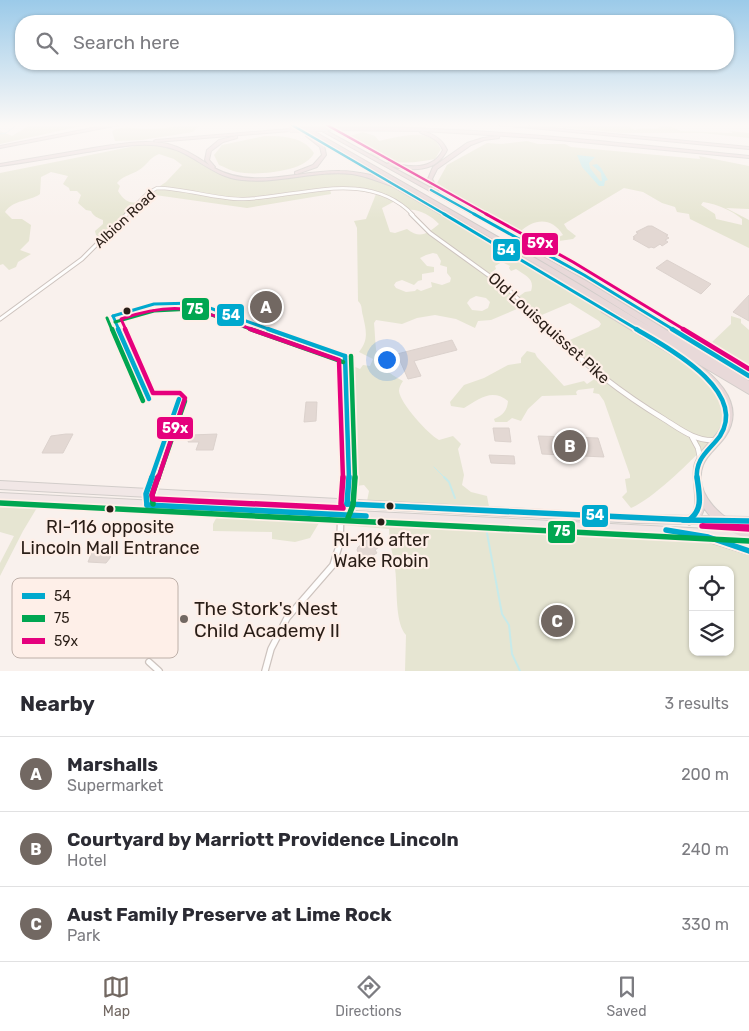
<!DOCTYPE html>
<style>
body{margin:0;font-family:Rubik,sans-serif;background:#f7f7f7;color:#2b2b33}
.controls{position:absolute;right:15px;bottom:15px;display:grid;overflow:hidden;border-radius:10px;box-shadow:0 1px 4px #0004}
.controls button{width:45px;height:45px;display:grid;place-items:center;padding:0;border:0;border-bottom:1px solid #e1e1e2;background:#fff;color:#2b2b33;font:25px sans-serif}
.you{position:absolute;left:386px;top:359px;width:18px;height:18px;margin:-12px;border:4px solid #fff;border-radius:50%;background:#1a73e8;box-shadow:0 0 0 8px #1a73e833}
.badge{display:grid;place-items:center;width:32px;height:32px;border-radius:50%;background:#726862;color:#fff;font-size:16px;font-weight:700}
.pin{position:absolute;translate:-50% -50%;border:2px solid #fff;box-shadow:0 1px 5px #0006}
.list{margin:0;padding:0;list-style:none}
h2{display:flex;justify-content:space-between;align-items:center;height:65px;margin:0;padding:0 20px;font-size:21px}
h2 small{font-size:16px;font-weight:400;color:#7c7c81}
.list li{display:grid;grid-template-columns:32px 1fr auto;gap:15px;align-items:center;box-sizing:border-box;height:75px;padding:0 20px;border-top:1px solid #e1e1e2}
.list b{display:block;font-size:19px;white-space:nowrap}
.list p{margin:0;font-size:16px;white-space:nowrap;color:#7c7c81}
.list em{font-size:16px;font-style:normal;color:#7c7c81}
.icon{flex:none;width:28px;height:28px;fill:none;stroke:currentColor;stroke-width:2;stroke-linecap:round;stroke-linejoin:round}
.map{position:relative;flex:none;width:749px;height:671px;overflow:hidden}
.search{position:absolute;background:#fff;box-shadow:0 1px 4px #0004;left:15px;right:15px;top:15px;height:55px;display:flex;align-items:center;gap:12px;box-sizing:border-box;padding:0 18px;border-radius:20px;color:#7c7c81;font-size:19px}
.sheet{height:290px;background:#fff}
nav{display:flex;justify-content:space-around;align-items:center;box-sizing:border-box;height:70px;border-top:1px solid #e1e1e2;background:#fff;font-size:14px;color:#7c7c81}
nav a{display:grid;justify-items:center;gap:2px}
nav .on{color:#726862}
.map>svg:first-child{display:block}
.green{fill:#e6e5d2;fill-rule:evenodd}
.water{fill:#c7eaea}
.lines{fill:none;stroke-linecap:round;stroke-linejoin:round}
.stream-far1{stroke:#c7eaea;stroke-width:1}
.stream{stroke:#c7eaea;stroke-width:2}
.building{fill:#e3d8d3;stroke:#dcd2cd}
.street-far3-casing{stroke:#cdc3be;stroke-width:4}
.street-far2-casing{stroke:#cdc3be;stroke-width:5}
.street-far1-casing{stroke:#cdc3be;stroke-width:6}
.street-casing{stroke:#cdc3be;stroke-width:8}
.secondary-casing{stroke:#cdc3be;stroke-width:9}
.primary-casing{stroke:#d2cdca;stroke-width:10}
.highway-casing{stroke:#d2cdca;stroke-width:2}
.street-far3{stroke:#fefdfc;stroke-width:2.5}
.street-far2{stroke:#fefdfc;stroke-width:3}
.street-far1{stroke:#fefdfc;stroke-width:4.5}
.street{stroke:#fefdfc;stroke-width:5.5}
.secondary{stroke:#f7f2f1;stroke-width:8}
.primary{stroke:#f1e7e6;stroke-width:8}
.highway{fill:#e8d9d9;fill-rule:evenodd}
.highway-bridge-casing{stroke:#d2cdca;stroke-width:5.5;stroke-linecap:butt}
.highway-bridge{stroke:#e8d9d9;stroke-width:4.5}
.bus-1-far3-casing{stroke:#feefe8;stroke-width:5}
.bus-1-far2-casing{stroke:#feefe8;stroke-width:6}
.bus-1-far1-casing{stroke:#feefe8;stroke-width:8}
.bus-1-casing{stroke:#feefe8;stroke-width:9}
.bus-2-far2-casing{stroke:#feefe8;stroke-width:6}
.bus-2-far1-casing{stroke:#feefe8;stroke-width:8}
.bus-2-casing{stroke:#feefe8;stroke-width:9}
.bus-3-far3-casing{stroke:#feefe8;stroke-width:5}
.bus-3-far2-casing{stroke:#feefe8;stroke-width:6}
.bus-3-far1-casing{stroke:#feefe8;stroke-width:8}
.bus-3-casing{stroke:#feefe8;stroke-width:9}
.bus-1-far3{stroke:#00a9ce;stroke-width:2.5}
.bus-1-far2{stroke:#00a9ce;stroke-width:3}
.bus-1-far1{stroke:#00a9ce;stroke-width:4.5}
.bus-1{stroke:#00a9ce;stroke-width:5.5}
.bus-2-far2{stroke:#00a651;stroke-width:3}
.bus-2-far1{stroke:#00a651;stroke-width:4.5}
.bus-2{stroke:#00a651;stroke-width:5.5}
.bus-3-far3{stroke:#e5007d;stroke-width:2.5}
.bus-3-far2{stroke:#e5007d;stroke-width:3}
.bus-3-far1{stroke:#e5007d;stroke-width:4.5}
.bus-3{stroke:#e5007d;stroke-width:5.5}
.bus-dot{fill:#2a1e17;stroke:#feefe8;stroke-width:2}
.poi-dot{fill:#726862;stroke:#feefe8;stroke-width:2}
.labels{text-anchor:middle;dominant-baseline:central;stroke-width:4.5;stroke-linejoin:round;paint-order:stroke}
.far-street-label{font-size:14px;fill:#2a1e17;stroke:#feefe8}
.street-label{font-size:16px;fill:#2a1e17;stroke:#feefe8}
.near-bus-label{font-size:18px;fill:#2a1e17;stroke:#feefe8}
.near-poi-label{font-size:19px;fill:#2a1e17;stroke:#feefe8;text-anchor:start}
.key{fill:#feefe8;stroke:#beb0a9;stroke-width:1}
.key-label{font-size:14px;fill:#2a1e17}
.line-badge{stroke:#feefe8;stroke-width:2}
.badge-label{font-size:14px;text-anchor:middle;font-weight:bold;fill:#fff}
</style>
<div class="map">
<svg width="749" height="671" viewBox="0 0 749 671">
<rect width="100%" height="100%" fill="#f9f1ed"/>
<g class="green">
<polygon points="30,125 86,125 0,144 0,131 12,136"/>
<path d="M200 125 193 132 187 133 142 140 115 141 112 131C124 124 138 130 152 129 168 128 184 125 200 125Z"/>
<polygon points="538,125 627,125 635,130 642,128 657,129 662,125 667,125 681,131 733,133 730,131 749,133 749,138 702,133 622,133"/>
<path d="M363 132 375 136 379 141C395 138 419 130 433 139 436 141 439 146 441 149L435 159C419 162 397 166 382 157L376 159 368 155 372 151 353 141 350 136Z"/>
<path d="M264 136C282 136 303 136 314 153 306 172 256 176 237 172 231 171 225 167 219 165L214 155 222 145Z"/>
<path d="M527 141 538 144H565L571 147 700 159 699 156 749 166V209L726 208 749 220V248L690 219 689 214 677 212 675 207 662 203 643 192 624 188 564 224 567 229 576 236 573 239 559 241 556 244 559 249 555 250 543 244 563 235C552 217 534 218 520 232L484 214 437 183 447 165 487 143 501 144ZM703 202C717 204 731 210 742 219V225L716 219 715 214 701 205Z"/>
<path d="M145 144C157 145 172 146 182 151 201 161 210 173 232 178 273 188 313 166 353 173 373 176 392 186 410 195L558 282 704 373 720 388 732 415 713 449 704 448C685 466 654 498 631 508L622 497 627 492 625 479 630 478V475L604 401 599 394 593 393 594 388 578 390 576 392 577 395 542 396 528 409 521 421 512 418 507 422H495L494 419C503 415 507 411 508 401 492 388 479 399 464 408L451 406 450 402 464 385 484 378 508 365 521 363V358L527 351 535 353 537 357 564 386 584 381 587 384 599 376 563 343 599 327 601 324 599 321 570 303 537 317 524 306 491 320 478 321 475 328 456 319 435 315 417 318 402 324 376 320 374 323C377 354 372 365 403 381 401 384 399 387 399 391 400 403 428 434 439 440L453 436 461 444 458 449 464 475 462 485 471 492 487 496 490 512 366 506 369 491 364 485 356 486 351 359H355L353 366 360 369 363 365 370 366 373 359 359 352C369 340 366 330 363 316 361 310 363 306 358 301L357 228 354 221 366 219 376 194 354 190 330 189 331 194 247 208 148 194 166 182 182 165 174 159 159 154C150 157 146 166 139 170 131 175 124 175 117 183L120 186 118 191C124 200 128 204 139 202L102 239 96 235 95 231 103 224V220C98 218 93 216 91 211L86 210 78 203 81 195 77 191H70L69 188 63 184 68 176 51 172 41 177 40 194C29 202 14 199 5 212L12 219H22L31 225 29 241 20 250 31 254 18 262 16 267 9 270 3 264 0 265V173ZM395 201 407 210C418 208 432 216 439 224 427 234 420 239 407 229L395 233 390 232 382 208ZM433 253 437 254 441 261 440 265 447 267V273L451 278 450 282 442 285 431 282 432 287 421 291 417 289 415 291 406 292 396 288 394 285 396 282 402 280 414 285 418 281 422 280V274L434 272V267L427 266 420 258 426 255ZM502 262 510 266 509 268 511 271 516 269C526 276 535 279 531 291L525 292 518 297 489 274 496 269 495 266ZM476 296 486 298 490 302 488 308 482 311 472 310 467 303 470 299Z"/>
<polygon points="731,316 741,319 741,323 749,330 749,369 710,344 731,324"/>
<polygon points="0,499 41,501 23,531 0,576 0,563 14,536 0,532"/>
<path d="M220 511 693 535 749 552V671H405L406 635C396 624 397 595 396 580 396 563 389 546 389 529L319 523 310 538 295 542 272 539V532L213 531V524ZM693 570H730V652H693Z"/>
</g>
<polygon class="water" points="577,155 595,157 589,163 590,168 600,181 602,181 601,173 592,165 597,164 601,168 608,180 605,181 604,186 599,186 582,167"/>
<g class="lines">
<g class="stream-far1">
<polyline points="0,134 6,133 17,125"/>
<polyline points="434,467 446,479"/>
</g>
<g class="stream">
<polyline points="444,477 449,482 455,498"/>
<polyline points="487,533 502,614 509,625 512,654 520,671"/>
</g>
</g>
<g class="building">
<polygon points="648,226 652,226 668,235 666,236 669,238 665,240 668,242 662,246 660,244 654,248 651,247 649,248 633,239 635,238 633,237 638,233 636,232"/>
<polygon points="667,260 711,284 701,294 656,268"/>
<polygon points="749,295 749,321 733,312"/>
<polygon points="452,340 457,350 414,361 421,376 408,379 397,354"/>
<polygon points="306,402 317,402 316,421 304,422"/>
<polygon points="493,428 509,428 511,442 495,441"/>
<polygon points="66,434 73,434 63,453 42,453 51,436"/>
<polygon points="217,434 213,450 196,450 199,442 188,442 191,435"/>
<polygon points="538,436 598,438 604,457 542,454"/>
<polygon points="489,455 514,456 515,464 491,463"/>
<polygon points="372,538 373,541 375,540 378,548 375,550 377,553 366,559 364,556 361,558 357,550 358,547 367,540"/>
<polygon points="94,547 112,548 110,558 106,563 88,562"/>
</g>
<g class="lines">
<defs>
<path id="street-far3" d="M126 215 148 193 157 188C186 188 216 200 244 199 300 197 368 168 413 215"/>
<g id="street-far2">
<polyline points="411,214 430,233 509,290 550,330"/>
<polyline points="0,319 82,259 127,214"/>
</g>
<g id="street-far1">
<path d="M548 329C584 364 621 393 664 419 680 429 696 442 716 440"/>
<polyline points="692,437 698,448 700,458"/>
</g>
<g id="street">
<polyline points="149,662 159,671"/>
<polyline points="265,671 271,649 287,618 333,565 340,543 341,504"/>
</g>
<polyline id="secondary" points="698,535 749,551"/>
<g id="primary">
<polyline points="0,485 637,519 749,521"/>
<polyline points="0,497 749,535"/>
</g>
<g id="highway">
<polygon points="108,125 119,125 0,148 0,146"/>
<path d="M297 125H303L552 268 650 327 584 286 515 245 518 243 520 244 588 282 749 381V394L695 362C719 379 746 406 725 437 718 447 707 454 703 465 692 494 724 522 749 529V539C731 533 715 525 704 508 702 517 698 521 689 525L686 523 684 520 686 517C688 516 691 514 692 513 700 504 690 477 695 463 703 442 729 433 724 407 721 388 704 376 690 366L602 312 601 310 602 308 392 186C379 182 366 176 352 174 315 170 279 184 242 180 211 177 195 153 166 147 141 141 112 148 87 152 58 157 29 162 0 166V164C29 159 58 154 88 149 113 145 142 139 168 144 183 148 196 156 209 165L205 160 207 150 219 140 236 136H237V138L223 142 211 151 209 160 215 167 214 168C254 190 298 170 340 171 351 171 361 173 371 175 378 177 383 181 390 181L572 285ZM611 310 679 352 613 312 610 311Z"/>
<path d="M311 125H317L324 130 326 128C361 127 397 127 432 129 538 133 644 146 749 156V158L538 138 422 131C434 134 442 139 447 150 436 173 411 171 390 166L433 189 428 179 433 167 467 143 483 138 499 136V138L484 140 471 145 437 169 432 179 439 193 572 266 749 372V379L568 268ZM325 130 422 131 420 132 421 133C430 136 439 140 443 150 433 171 408 167 389 163L387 164Z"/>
<polygon points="499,125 519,125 749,147 749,149"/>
<polygon points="290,129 292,130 291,131 156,142 154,141 156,140"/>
<polygon points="306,134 308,134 324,145 326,155 317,167 297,174 295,174 295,172 313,165 322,155 320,147 306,136"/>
</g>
</defs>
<use href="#street-far3" class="street-far3-casing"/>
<use href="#street-far2" class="street-far2-casing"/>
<use href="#street-far1" class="street-far1-casing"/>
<use href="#street" class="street-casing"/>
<use href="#secondary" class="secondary-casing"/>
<use href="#primary" class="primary-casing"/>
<use href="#highway" class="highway-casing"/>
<use href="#street-far3" class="street-far3"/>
<use href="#street-far2" class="street-far2"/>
<use href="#street-far1" class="street-far1"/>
<use href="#street" class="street"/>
<use href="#secondary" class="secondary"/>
<use href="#primary" class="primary"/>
<use href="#highway" class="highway"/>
<defs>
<polyline id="highway-bridge" points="290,130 326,129"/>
</defs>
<use href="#highway-bridge" class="highway-bridge-casing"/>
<use href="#highway-bridge" class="highway-bridge"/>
<defs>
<g id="bus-1-far3">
<polyline points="292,125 446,215"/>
<polyline points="431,190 476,215"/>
</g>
<g id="bus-1-far2">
<polyline points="444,214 638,330"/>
<polyline points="474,214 584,275 674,330"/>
<polyline points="113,316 154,304 196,303 271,330"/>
<polyline points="113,316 119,330"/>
</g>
<g id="bus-1-far1">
<polyline points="118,329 149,399"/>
<polyline points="268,329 345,356"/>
<path d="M636 329C666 347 749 390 720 436 709 451 695 458 697 479"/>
<polyline points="672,329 749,376"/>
<polyline points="345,356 349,479"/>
<polyline points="151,479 179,399"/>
</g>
<g id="bus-1">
<path d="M347 504 689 520C704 509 699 494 697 477"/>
<polyline points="347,504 349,477"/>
<polyline points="147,505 366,516"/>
<polyline points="147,505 146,494 152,477"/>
<polyline points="683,520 749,521"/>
<polyline points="666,530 708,537 749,551"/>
</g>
<g id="bus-2-far2">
<polyline points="107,318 112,330"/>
<polyline points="115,322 154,311 195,309 253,330"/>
</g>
<g id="bus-2-far1">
<polyline points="112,329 143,401"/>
<polyline points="250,329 343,362"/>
<polyline points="351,356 355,479"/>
<polyline points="158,479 185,401"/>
</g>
<g id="bus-2">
<polyline points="0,503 749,541"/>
<polyline points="153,504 152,495 158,477"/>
<polyline points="348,518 353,505 355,477"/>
</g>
<polyline id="bus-3-far3" points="327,125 488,215"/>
<g id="bus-3-far2">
<polyline points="486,214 573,262 685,330"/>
<path d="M126 330 121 319C179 299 199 310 254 330"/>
</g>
<g id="bus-3-far1">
<polyline points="125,329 153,393 180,393 185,398 158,479"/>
<polyline points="250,329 339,360 343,479"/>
<polyline points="683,329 749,369"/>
</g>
<g id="bus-3">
<polyline points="158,477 152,495 153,499 343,508 341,504 343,477"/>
<polyline points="749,527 702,526 749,529"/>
</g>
</defs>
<use href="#bus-1-far3" class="bus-1-far3-casing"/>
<use href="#bus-1-far2" class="bus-1-far2-casing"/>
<use href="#bus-1-far1" class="bus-1-far1-casing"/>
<use href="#bus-1" class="bus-1-casing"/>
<use href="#bus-2-far2" class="bus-2-far2-casing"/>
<use href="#bus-2-far1" class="bus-2-far1-casing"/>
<use href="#bus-2" class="bus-2-casing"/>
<use href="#bus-3-far3" class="bus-3-far3-casing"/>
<use href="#bus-3-far2" class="bus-3-far2-casing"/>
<use href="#bus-3-far1" class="bus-3-far1-casing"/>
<use href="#bus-3" class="bus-3-casing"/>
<use href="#bus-1-far3" class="bus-1-far3"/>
<use href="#bus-1-far2" class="bus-1-far2"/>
<use href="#bus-1-far1" class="bus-1-far1"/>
<use href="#bus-1" class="bus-1"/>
<use href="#bus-2-far2" class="bus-2-far2"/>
<use href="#bus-2-far1" class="bus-2-far1"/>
<use href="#bus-2" class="bus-2"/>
<use href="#bus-3-far3" class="bus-3-far3"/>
<use href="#bus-3-far2" class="bus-3-far2"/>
<use href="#bus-3-far1" class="bus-3-far1"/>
<use href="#bus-3" class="bus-3"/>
</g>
<linearGradient id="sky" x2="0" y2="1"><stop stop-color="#9bcae9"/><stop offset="0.57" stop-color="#fcf9f7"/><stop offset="1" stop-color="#fcf9f7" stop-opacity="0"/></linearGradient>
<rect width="749" height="219" fill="url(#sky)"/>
<g class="bus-dot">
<circle cx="127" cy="311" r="4.5"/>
<circle cx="390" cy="506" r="4.5"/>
<circle cx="110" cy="509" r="4.5"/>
<circle cx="381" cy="522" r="4.5"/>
</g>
<circle class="poi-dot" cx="184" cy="619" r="5"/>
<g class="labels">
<g class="far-street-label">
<text transform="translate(125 219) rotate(-43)">Albion Road</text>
</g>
<g class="street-label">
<text transform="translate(549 328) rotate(42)">Old Louisquisset Pike</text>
</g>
<g class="near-bus-label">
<text x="110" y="527">RI-116 opposite<tspan x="110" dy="21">Lincoln Mall Entrance</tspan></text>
<text x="381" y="540">RI-116 after<tspan x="381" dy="21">Wake Robin</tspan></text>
</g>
<g class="near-poi-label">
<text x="194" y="608">The Stork's Nest<tspan x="194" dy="22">Child Academy II</tspan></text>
</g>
</g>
<rect x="12" y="578" width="166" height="80" rx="8" class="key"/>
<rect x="22" y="593" width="23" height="6" fill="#00a9ce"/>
<rect x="22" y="615" width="23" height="7" fill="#00a651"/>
<rect x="22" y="638" width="23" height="6" fill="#e5007d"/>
<g class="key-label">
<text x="54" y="601">54</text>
<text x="54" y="623">75</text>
<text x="54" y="646">59x</text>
</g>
<g class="line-badge">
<rect x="521" y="232" width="38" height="24" rx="5" fill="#e5007d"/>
<rect x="492" y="238" width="29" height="24" rx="5" fill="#00a9ce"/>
<rect x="181" y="297" width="29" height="24" rx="5" fill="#00a651"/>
<rect x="216" y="303" width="29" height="24" rx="5" fill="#00a9ce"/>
<rect x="156" y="416" width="38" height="24" rx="5" fill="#e5007d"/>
<rect x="581" y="504" width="28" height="24" rx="5" fill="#00a9ce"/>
<rect x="547" y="520" width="29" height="24" rx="5" fill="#00a651"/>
</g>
<g class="badge-label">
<text x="540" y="248">59x</text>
<text x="506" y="255">54</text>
<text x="195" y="314">75</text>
<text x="231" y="320">54</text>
<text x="175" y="433">59x</text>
<text x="595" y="520">54</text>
<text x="562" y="536">75</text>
</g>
</svg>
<div class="controls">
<button><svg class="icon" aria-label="locate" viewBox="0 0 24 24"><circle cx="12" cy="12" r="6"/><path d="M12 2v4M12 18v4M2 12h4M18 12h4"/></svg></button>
<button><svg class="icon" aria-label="layers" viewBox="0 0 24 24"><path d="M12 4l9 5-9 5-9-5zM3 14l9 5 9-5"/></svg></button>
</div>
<div class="you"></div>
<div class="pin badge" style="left:266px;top:307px">A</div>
<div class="pin badge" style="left:570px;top:446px">B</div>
<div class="pin badge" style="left:557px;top:621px">C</div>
<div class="search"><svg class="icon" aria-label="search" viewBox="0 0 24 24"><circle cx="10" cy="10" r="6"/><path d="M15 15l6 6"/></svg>Search here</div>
</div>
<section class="sheet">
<h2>Nearby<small>3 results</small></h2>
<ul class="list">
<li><span class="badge">A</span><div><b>Marshalls</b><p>Supermarket</p></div><em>200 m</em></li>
<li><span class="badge">B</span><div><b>Courtyard by Marriott Providence Lincoln</b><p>Hotel</p></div><em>240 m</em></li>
<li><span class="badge">C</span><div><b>Aust Family Preserve at Lime Rock</b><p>Park</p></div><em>330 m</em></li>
</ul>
</section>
<nav>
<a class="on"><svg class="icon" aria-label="map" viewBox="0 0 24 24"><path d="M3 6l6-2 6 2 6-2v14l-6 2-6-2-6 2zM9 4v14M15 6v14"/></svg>Map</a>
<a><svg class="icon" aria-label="directions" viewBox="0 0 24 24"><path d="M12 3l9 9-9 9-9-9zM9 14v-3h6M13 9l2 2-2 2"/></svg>Directions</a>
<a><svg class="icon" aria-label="saved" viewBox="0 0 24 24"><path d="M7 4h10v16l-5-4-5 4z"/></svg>Saved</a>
</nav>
